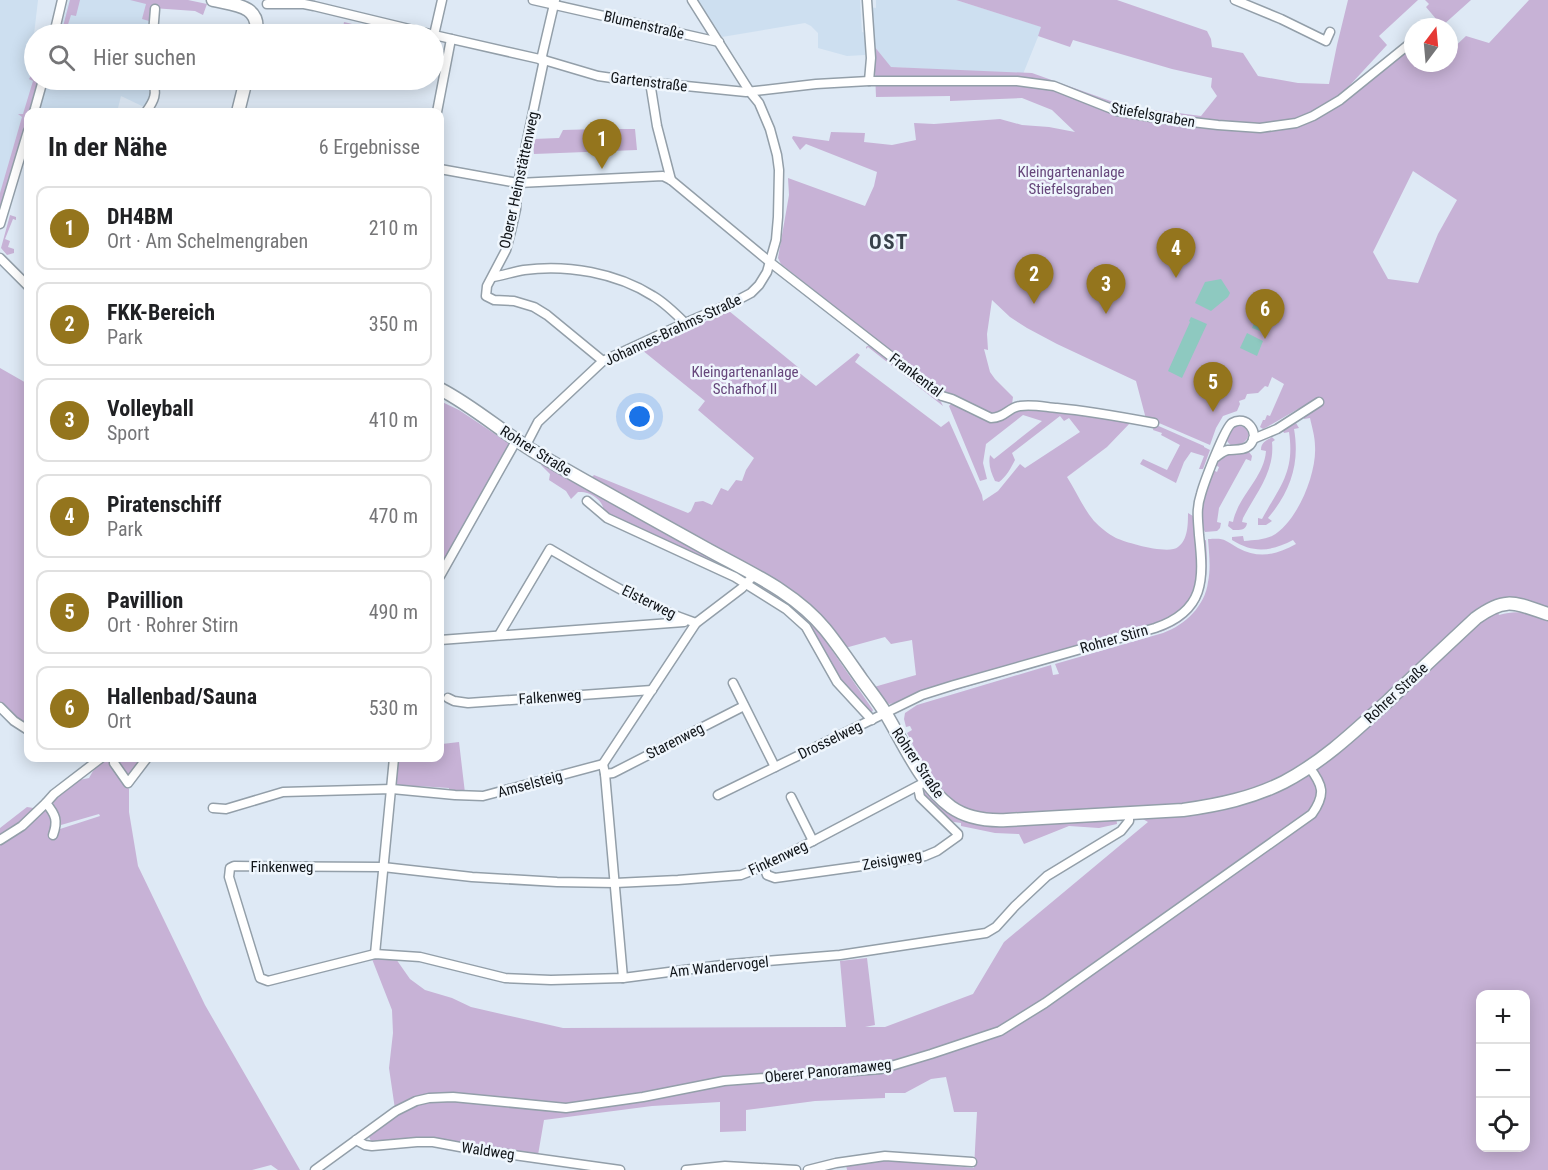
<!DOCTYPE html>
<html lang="de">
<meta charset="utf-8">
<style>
body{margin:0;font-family:"Roboto Condensed",sans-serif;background:#f6f6f6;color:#202124}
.controls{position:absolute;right:18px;bottom:18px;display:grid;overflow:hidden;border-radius:12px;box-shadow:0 3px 15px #0003}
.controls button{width:54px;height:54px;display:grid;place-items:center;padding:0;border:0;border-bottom:2px solid #e0e0e0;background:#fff;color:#202124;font:30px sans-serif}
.compass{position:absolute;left:1404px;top:18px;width:54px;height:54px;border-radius:50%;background:#fff;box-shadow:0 3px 15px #0003;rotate:16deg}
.you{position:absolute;left:640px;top:417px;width:21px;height:21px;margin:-15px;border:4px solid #fff;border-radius:50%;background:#1a73e8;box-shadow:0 0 0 9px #1a73e833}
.badge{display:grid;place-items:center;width:39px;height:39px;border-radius:50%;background:#94751d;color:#fff;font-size:20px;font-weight:700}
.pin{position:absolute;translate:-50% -50px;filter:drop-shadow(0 2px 3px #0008)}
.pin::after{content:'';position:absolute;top:32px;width:21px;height:18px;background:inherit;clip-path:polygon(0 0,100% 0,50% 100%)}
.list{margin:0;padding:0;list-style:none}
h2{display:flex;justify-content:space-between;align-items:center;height:78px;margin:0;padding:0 24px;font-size:26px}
h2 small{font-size:20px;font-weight:400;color:#757577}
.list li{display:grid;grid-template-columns:39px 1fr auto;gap:18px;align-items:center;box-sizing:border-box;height:84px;margin:0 12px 12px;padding:0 12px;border:2px solid #e0e0e0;border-radius:12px}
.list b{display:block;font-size:22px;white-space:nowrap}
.list p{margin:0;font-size:20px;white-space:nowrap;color:#757577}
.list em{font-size:20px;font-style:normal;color:#757577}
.icon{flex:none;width:33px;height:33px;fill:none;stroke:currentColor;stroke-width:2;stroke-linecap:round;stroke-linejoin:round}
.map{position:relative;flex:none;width:1548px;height:1170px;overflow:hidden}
.search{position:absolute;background:#fff;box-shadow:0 3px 15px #0003;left:24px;top:24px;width:420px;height:66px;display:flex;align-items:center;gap:15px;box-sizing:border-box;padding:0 21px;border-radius:33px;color:#757577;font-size:22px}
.panel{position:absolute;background:#fff;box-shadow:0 3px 15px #0003;left:24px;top:108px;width:420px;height:654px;border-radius:12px}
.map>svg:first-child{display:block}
.built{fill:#cddff0}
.green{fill:#c7b2d6;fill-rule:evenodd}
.water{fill:#8ec9c0}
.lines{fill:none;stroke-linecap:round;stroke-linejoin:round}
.street-casing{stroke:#939fa9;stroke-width:11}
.secondary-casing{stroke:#939fa9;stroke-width:15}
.street{stroke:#fff;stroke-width:8}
.secondary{stroke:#fff;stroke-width:12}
.labels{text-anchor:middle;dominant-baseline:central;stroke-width:5;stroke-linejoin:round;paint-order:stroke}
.street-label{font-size:15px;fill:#111519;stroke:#eff6fd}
.park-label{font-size:15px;fill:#66467b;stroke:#eff6fd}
.district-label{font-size:21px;font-weight:bold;letter-spacing:1.5px;fill:#37414a;stroke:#eff6fd}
</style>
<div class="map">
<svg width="1548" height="1170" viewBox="0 0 1548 1170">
<rect width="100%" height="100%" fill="#dee9f5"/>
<g class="built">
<polygon points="0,0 38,0 34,34 34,80 0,205"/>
<polygon points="69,0 136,0 154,5 151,34 59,34"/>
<polygon points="698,0 860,0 862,32 866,33 865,55 847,56 818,48 818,33 811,26 805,23 722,37"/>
<polygon points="876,0 956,0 1042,27 1023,74 890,67 874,46 870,7 876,8"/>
<polygon points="46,80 149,80 152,95 144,107 121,96 117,112 40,112 38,109"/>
</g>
<g class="green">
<polygon points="70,0 80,0 76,16 71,15 65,34 61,34"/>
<polygon points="130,0 188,0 207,4 203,15 195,11 152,8 149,21 142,19 146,4"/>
<path d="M956 0H1117L1207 31 1211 39 1212 47 1243 53 1258 76 1298 83 1329 84 1337 45 1348 0H1418L1379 36 1387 45 1339 97 1413 46V63H1449V52L1466 36 1489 43 1529 0H1548V608C1530 603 1512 594 1493 601L1499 615C1521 609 1528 614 1548 621V1170H847L846 1165 876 1160 925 1163 974 1168 977 1112H954L946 1077 931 1079 905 1093H885V1098L815 1101 746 1110V1131L720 1132V1102L652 1106 544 1120 538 1155 481 1147 372 1143 369 1137 396 1116 389 1068 393 1033 392 1010 372 959H396L410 979 425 990 452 998 471 1007 563 1028 846 1027 840 961 867 958 875 1025 865 1027H885L973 994 1004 942 1148 822 1123 808 997 815C959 811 940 797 921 764 916 754 913 743 907 733L912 730 910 726 906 727 904 719 905 713 917 705 1051 665 1053 675 1059 674 1055 664 1163 633C1185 625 1205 606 1208 582 1211 568 1209 553 1208 539 1225 538 1223 539 1238 548 1259 559 1276 555 1296 544L1293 540C1272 551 1254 554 1232 540V537L1243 536 1244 541C1254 540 1263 540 1272 536 1297 523 1317 473 1315 446 1315 437 1312 427 1310 418L1304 419 1303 408 1298 409 1267 427 1263 429 1260 427 1263 420H1265L1267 415 1270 416 1284 384 1272 377 1268 387 1265 386 1258 393 1247 394 1245 399 1239 401 1240 404 1237 411 1223 416 1216 428 1210 445 1159 423 1158 420 1146 419 1136 381 1057 344 1027 328 1010 317 992 300 987 334 988 350 984 349 990 372 995 379 1013 397 1012 404 1005 412 991 415 943 393 781 264 778 258 789 195 788 178 865 206 874 186 877 172 806 144 800 150 792 138 793 136 829 141 831 132 865 133 864 142 892 145 916 140 914 123 934 124 1000 119 1022 125 1049 127 1075 132 1052 110 1022 98 950 101V96L876 97 874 46 891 67 1032 73 1116 103 1140 108 1201 116 1217 96 1211 87 1212 78 1172 69 1073 40 1070 47 1038 36 1041 27ZM1413 171 1457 200 1438 234 1418 283 1388 279 1373 252ZM1480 994H1526V1148H1480Z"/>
<polygon points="1425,0 1471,0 1442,26 1426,7 1429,4"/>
<polygon points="344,22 373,29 372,34 343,27"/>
<polygon points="32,74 34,74 34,80 39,80 0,210 0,193 22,117 18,114 23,114 33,81 29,79"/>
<polygon points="599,129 635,129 637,150 534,154 533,139 559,138 563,130"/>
<polygon points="10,215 16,217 16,220 13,219 5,239 10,241 8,247 14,249 14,253 7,255 1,248"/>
<path d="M729 311 799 368 797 371 816 386 857 353 860 355 855 362 941 427 949 421 982 495 983 501 998 491 1020 464 1025 468 1080 432 1069 418 1064 421 1060 416 1012 453 1015 460C1011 468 1006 477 999 482L995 481C991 472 988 465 990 455L994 459 1042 421 1023 415 986 444 983 463 987 479 980 481 949 406 953 402 996 421 1010 416 1020 408H1028L1132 421 1107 447 1067 477C1076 491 1083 508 1094 521 1100 527 1108 534 1116 538 1127 543 1169 555 1178 547 1188 540 1188 524 1188 513L1193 516C1197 548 1208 592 1176 614 1170 619 1162 621 1154 624L932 687 896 703 889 704 884 701 861 671 863 668 874 687 916 675 912 640 891 644 885 637 845 648 810 605 793 592 590 479 594 475 688 513 691 511 695 502 703 501 712 505 721 488 728 491 736 480 742 481 746 470 754 458 698 410 705 401 642 350Z"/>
<polygon points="869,345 872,345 939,398 943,406 868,347 866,349 866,347"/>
<polygon points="0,368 28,384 28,727 11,716 0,702"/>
<polygon points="440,401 459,410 510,444 440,568"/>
<path d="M1296 423 1299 428 1294 429C1300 463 1291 491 1268 518L1272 521 1266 525H1258V518L1262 519C1280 486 1295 472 1289 432L1284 433 1283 431Z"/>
<polygon points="1154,424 1204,446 1204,447 1210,450 1203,469 1199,469 1204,456 1191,452 1184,462 1176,483 1140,464 1143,459 1167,470 1180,445 1161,435 1162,433 1153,430"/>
<path d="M1238 425 1246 428 1249 435C1245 445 1233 451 1227 441L1228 434 1235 426Z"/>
<path d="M1272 437 1275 440 1272 442C1275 472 1256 493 1243 518L1242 522 1247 523C1246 531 1239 530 1233 530L1228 526 1229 521 1233 522C1238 496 1264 478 1266 451L1261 450C1261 442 1266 441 1272 437Z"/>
<path d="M1249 452 1252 456 1251 461 1246 459 1219 508 1217 522 1221 523 1220 528 1217 531 1205 532C1194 514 1207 488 1213 470L1217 472 1219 467 1215 465C1221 451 1235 453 1249 452Z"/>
<path d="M543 463 745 576 742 578 604 514C605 501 591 491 578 492L571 499 566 491 549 480 550 474 541 465Z"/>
<path d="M1206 540C1209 581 1207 614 1163 631L952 691V688L1166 628 1203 585 1205 571 1203 541Z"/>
<polygon points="757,582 799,609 818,630 873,710 871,714 845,688 818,643 757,587"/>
<polygon points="440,711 442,744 459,742 465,793 449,792 449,788 417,786 414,788 397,786 395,784 396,758 440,758"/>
<polygon points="107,758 111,758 111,765 129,789 129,812 138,866 205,1005 300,1170 278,1170 271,1165 252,1170 0,1170 0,828 27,807 46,810 60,829 100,816 99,814 61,825 52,800 74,781 89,778 93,771"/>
<polygon points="116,758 144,758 127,778"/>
<polygon points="925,788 958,817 1116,816 1117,824 1099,828 1069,826 1024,844 1019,834 995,833 961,826 961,823 947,821 926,801 922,792"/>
</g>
<g class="water">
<polygon points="1221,279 1230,293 1228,297 1211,311 1195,303 1205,282"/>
<polygon points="1264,302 1276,308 1265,333 1252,328"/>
<polygon points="1191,317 1207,324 1182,378 1168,371 1190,322 1189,321"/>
<polygon points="1247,333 1263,341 1257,356 1240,348"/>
</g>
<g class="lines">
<defs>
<g id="street">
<polyline points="442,0 434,35 544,60 598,76 626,80 746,92 816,84 869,81 1017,81 1054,86 1117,111 1157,118 1218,125 1260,128 1296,123 1313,116 1340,100 1413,41"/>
<polyline points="533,0 719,42"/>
<polyline points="867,0 871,58 869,81"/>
<polyline points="1235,0 1281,19 1326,41 1330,32"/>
<polyline points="267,4 304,4 314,6 430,34"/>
<polyline points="54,34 62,0"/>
<polyline points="153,34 155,9"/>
<polyline points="541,60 555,0"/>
<polyline points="544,60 518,183 516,209 511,231 506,250 487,286 486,296 494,300 514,301 534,307 547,315 603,361"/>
<polyline points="650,82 657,126 671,180"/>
<polyline points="34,112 43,80"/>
<path d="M146 112C154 101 158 93 152 80"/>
<polyline points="437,112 451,39"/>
<path d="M440 169 518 183 663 176 671 180 771 263 942 396 952 399 991 418C1005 418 1009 407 1020 406 1032 404 1045 407 1057 408 1090 411 1122 417 1154 423"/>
<polyline points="0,224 28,131"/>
<polyline points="0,258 28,286"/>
<path d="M493 277C503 275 514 272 524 270 567 264 617 273 653 296 665 303 675 313 685 323"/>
<polyline points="1253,439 1277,429 1319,402"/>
<polyline points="525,447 538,422 603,361 685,323 734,302 751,293 759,285 767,272 776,240 778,217 779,170 777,155 770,129 759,103 750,92 692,0"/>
<polyline points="587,501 607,518 735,577 786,609 806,627 837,682 872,720"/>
<polyline points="440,576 516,441"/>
<path d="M499 635 550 549C596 576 645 606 696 623"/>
<polyline points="440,640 684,622"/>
<polyline points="733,683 775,767"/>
<polyline points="448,698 454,701 468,703 652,690"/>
<polyline points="0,707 14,721 28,730"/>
<polyline points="114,758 114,763 128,783 147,758"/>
<polyline points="603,764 605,774 623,978"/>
<polyline points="605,774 613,773 744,706"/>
<polyline points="927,781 813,841 764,866 741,875 678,880 615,883 557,882 472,877 383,867 234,866 230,868 229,877 260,978 268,981 375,954 420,957 505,978 551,980 623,978 730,964 840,955 986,933 996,927 1015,906 1047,876 1121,831 1129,821 1129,813"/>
<path d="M718 795 922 695 954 685 1155 628C1205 611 1204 580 1199 535 1198 519 1196 509 1201 494 1204 483 1225 427 1232 423 1246 414 1261 433 1250 445 1244 451 1235 449 1228 450 1223 451 1220 454 1216 457"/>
<polyline points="791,797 813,841"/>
<path d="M46 803C56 815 58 821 53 835"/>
<polyline points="213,808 226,809 283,792 392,789 455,795 483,796 603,764 696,623 742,588 754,575"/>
<polyline points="0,840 22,826 46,803 54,794 101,758"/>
<polyline points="764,866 767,875 775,878 898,861 925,856 937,851 958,836 958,834 920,797 918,787"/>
<polyline points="375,954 394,758"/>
<polyline points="356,1140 365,1145 372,1146 417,1142 433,1142 471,1149 620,1170"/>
<path d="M315 1170 396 1111 416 1101 429 1098 453 1097 566 1108 643 1097 724 1081 881 1069 931 1054 1000 1031 1045 1003 1312 814C1326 794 1323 785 1309 767"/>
<polyline points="686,1170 725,1166 796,1170"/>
<polyline points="808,1170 836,1163 885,1156 972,1162"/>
</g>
<g id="secondary">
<path d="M213 0C235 5 261 5 256 34"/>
<polyline points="238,112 246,80"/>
<path d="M440 389C475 407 504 434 538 454 593 486 649 517 705 548 746 571 794 591 825 629 838 645 850 663 862 680 870 691 879 702 886 714 904 744 922 786 951 807 968 819 987 821 1007 820L1183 810C1219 805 1252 798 1284 782 1324 761 1356 730 1389 700 1418 672 1447 645 1476 618 1506 596 1515 603 1548 614"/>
</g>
</defs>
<use href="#street" class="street-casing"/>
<use href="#secondary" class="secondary-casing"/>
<use href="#street" class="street"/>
<use href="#secondary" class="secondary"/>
</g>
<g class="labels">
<g class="street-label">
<text transform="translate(644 25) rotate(13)">Blumenstraße</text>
<text transform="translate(649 82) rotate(7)">Gartenstraße</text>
<text transform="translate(1153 115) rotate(10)">Stiefelsgraben</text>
<text transform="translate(519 180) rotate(-78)">Oberer Heimstättenweg</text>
<text transform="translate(673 330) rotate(-25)">Johannes-Brahms-Straße</text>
<text transform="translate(916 375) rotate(37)">Frankental</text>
<text transform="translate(536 451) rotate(32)">Rohrer Straße</text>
<text transform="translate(649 602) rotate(26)">Elsterweg</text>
<text transform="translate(1114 639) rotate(-16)">Rohrer Stirn</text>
<text transform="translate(1396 693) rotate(-43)">Rohrer Straße</text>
<text transform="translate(550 697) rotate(-4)">Falkenweg</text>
<text transform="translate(830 740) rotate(-26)">Drosselweg</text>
<text transform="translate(675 741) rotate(-27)">Starenweg</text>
<text transform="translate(918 763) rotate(56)">Rohrer Straße</text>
<text transform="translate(530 784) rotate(-15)">Amselsteig</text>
<text transform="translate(778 858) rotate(-25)">Finkenweg</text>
<text transform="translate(892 860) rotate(-10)">Zeisigweg</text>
<text x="282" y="867">Finkenweg</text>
<text transform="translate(719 967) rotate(-6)">Am Wandervogel</text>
<text transform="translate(828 1071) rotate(-6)">Oberer Panoramaweg</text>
<text transform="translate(488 1151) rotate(8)">Waldweg</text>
</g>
<g class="park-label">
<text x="1071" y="172">Kleingartenanlage<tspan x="1071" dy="17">Stiefelsgraben</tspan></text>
<text x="745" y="372">Kleingartenanlage<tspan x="745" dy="17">Schafhof II</tspan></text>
</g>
<g class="district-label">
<text x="889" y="242">OST</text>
</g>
</g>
</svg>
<div class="controls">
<button>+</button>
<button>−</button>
<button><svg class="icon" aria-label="locate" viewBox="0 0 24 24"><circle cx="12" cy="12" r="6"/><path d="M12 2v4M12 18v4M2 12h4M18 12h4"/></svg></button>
</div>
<svg class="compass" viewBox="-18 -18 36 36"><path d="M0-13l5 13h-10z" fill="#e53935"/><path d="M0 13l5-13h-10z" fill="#757577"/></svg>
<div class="you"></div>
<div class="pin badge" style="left:602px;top:169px">1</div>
<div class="pin badge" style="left:1034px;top:304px">2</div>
<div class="pin badge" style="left:1106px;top:314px">3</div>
<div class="pin badge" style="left:1176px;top:278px">4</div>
<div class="pin badge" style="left:1213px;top:412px">5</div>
<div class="pin badge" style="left:1265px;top:339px">6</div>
<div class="search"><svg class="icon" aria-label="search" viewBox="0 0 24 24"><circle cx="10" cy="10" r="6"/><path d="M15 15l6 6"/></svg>Hier suchen</div>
<section class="panel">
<h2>In der Nähe<small>6 Ergebnisse</small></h2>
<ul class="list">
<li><span class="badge">1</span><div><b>DH4BM</b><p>Ort · Am Schelmengraben</p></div><em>210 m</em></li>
<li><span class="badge">2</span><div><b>FKK-Bereich</b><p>Park</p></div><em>350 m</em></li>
<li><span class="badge">3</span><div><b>Volleyball</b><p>Sport</p></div><em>410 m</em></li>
<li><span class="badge">4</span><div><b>Piratenschiff</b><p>Park</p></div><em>470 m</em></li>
<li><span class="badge">5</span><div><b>Pavillion</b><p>Ort · Rohrer Stirn</p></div><em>490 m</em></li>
<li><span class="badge">6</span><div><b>Hallenbad/Sauna</b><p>Ort</p></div><em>530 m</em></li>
</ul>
</section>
</div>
